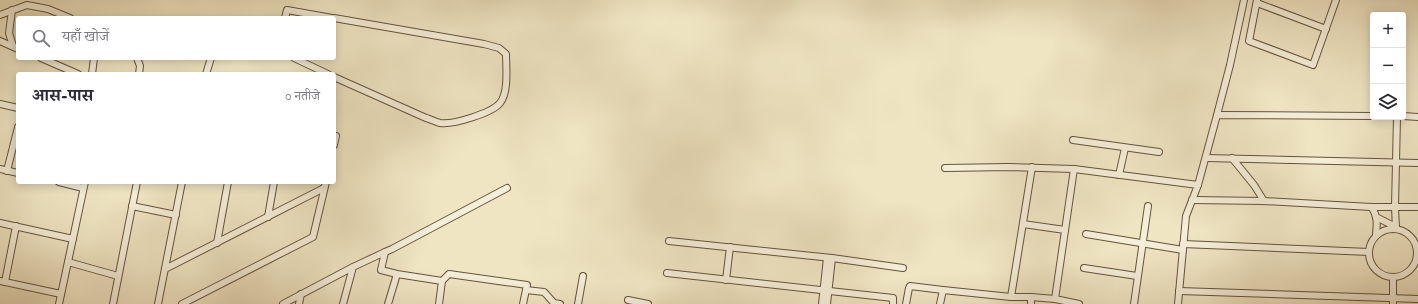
<!DOCTYPE html>
<html lang="hi">
<meta charset="utf-8">
<style>
body{margin:0;font-family:"IM FELL Double Pica","Noto Serif Devanagari",serif;background:#f2f2f3;color:#2b2b33}
.controls{position:absolute;right:12px;top:12px;display:grid;overflow:hidden;border-radius:4px;box-shadow:0 2px 10px #0003}
.controls button{width:36px;height:36px;display:grid;place-items:center;padding:0;border:0;border-bottom:1px solid #e1e1e2;background:#fff;color:#2b2b33;font:20px sans-serif}
.list{margin:0;padding:0;list-style:none}
h2{display:flex;justify-content:space-between;align-items:center;height:52px;margin:0;padding:0 16px;font-size:17px}
h2 small{font-size:13px;font-weight:400;color:#7c7c81}
.icon{flex:none;width:22px;height:22px;fill:none;stroke:currentColor;stroke-width:2;stroke-linecap:round;stroke-linejoin:round}
.map{position:relative;flex:none;width:1418px;height:304px;overflow:hidden}
.search{position:absolute;background:#fff;box-shadow:0 2px 10px #0003;left:16px;top:16px;width:320px;height:44px;display:flex;align-items:center;gap:10px;box-sizing:border-box;padding:0 14px;border-radius:4px;color:#7c7c81;font-size:15px}
.panel{position:absolute;background:#fff;box-shadow:0 2px 10px #0003;left:16px;top:72px;width:320px;height:112px;border-radius:4px}
.map>svg:first-child{display:block}
.lines{fill:none;stroke-linecap:round;stroke-linejoin:round}
.minor-casing{stroke:#66533e;stroke-width:8}
.minor{stroke:#f5eed8;stroke-width:6}
</style>
<div class="map">
<svg width="1418" height="304" viewBox="0 0 1418 304">
<rect width="100%" height="100%" fill="#efe5c3"/>
<filter id="stains"><feTurbulence type="fractalNoise" baseFrequency=".005" numOctaves="4"/><feColorMatrix values="0 0 0 0 .2 0 0 0 0 .09 0 0 0 0 .02 0 0 0 .5 -.17"/></filter>
<radialGradient id="worn" r=".72"><stop offset=".6" stop-color="#630" stop-opacity="0"/><stop offset="1" stop-color="#630" stop-opacity=".3"/></radialGradient>
<g class="lines">
<defs>
<g id="minor">
<polyline points="1257,0 1249,41 1313,65 1336,0"/>
<polyline points="1257,3 1326,29"/>
<polyline points="12,10 9,33 13,46"/>
<polyline points="0,15 27,5 48,9 70,18"/>
<polyline points="285,18 287,10 332,18"/>
<path d="M334 18 484 44 499 48 506 54C506 67 509 92 500 103 492 113 453 125 440 123 436 122 430 119 426 118L334 77"/>
<polyline points="0,41 18,49"/>
<polyline points="41,58 78,74"/>
<polyline points="137,58 140,66 139,74"/>
<polyline points="294,58 328,74"/>
<polyline points="92,74 94,58"/>
<polyline points="206,74 211,58"/>
<polyline points="0,104 18,108"/>
<polyline points="1217,115 1230,65 1244,0"/>
<polyline points="1403,116 1418,117"/>
<polyline points="334,136 336,136 334,145"/>
<polyline points="1073,140 1159,152"/>
<polyline points="1206,158 1418,163"/>
<polyline points="1232,158 1254,185 1264,201"/>
<polyline points="945,168 1008,167 1074,169 1198,185 1186,216 1178,304"/>
<polyline points="0,169 18,173"/>
<polyline points="7,171 18,127"/>
<polyline points="1119,175 1125,148"/>
<polyline points="59,182 83,188"/>
<polyline points="1198,185 1217,115 1373,116"/>
<polyline points="1192,200 1264,201 1371,207 1418,207"/>
<polyline points="132,206 176,215"/>
<path d="M1371 207C1378 215 1377 225 1376 235"/>
<polyline points="268,217 274,182"/>
<polyline points="1376,217 1396,227"/>
<polyline points="0,223 73,239"/>
<polyline points="1023,224 1065,230"/>
<circle cx="1393" cy="253" r="24"/>
<polyline points="1396,229 1395,207 1397,117"/>
<polyline points="1086,234 1183,250"/>
<polyline points="669,241 832,258 903,268"/>
<polyline points="217,243 228,182"/>
<polyline points="1183,244 1369,252"/>
<polyline points="385,252 392,249 507,188"/>
<polyline points="68,262 118,276"/>
<polyline points="1084,268 1137,276"/>
<polyline points="165,269 324,188"/>
<polyline points="667,273 893,298 893,304"/>
<polyline points="726,280 730,247"/>
<polyline points="0,281 61,294"/>
<polyline points="442,281 449,274 527,285 523,304"/>
<polyline points="5,282 16,226"/>
<polyline points="526,290 544,292 554,303 560,304"/>
<polyline points="1179,291 1418,299"/>
<polyline points="1011,297 1032,167"/>
<polyline points="1031,297 1055,299 1079,304"/>
<polyline points="1055,299 1074,169"/>
<polyline points="628,300 648,304"/>
<polyline points="59,304 85,182"/>
<polyline points="113,304 137,182"/>
<polyline points="158,304 182,182"/>
<polyline points="182,304 313,237 326,182"/>
<polyline points="283,304 353,267"/>
<polyline points="299,304 301,294"/>
<polyline points="343,304 353,267 385,252 381,270 397,274 442,281 439,304"/>
<polyline points="388,304 397,274"/>
<polyline points="578,304 583,276"/>
<polyline points="822,304 827,258"/>
<polyline points="827,304 832,258"/>
<polyline points="906,304 909,288 910,286 943,290"/>
<polyline points="940,304 943,290 1011,297 1031,297 1031,304"/>
<polyline points="1134,304 1148,206"/>
<polyline points="1393,304 1393,278"/>
</g>
</defs>
<use href="#minor" class="minor-casing"/>
<use href="#minor" class="minor"/>
</g>
<rect width="100%" height="100%" filter="url(#stains)"/>
<rect width="100%" height="100%" fill="url(#worn)"/>
</svg>
<div class="controls">
<button>+</button>
<button>−</button>
<button><svg class="icon" aria-label="layers" viewBox="0 0 24 24"><path d="M12 4l9 5-9 5-9-5zM3 14l9 5 9-5"/></svg></button>
</div>
<div class="search"><svg class="icon" aria-label="search" viewBox="0 0 24 24"><circle cx="10" cy="10" r="6"/><path d="M15 15l6 6"/></svg>यहाँ खोजें</div>
<section class="panel">
<h2>आस-पास<small>0 नतीजे</small></h2>
<ul class="list">
</ul>
</section>
</div>
